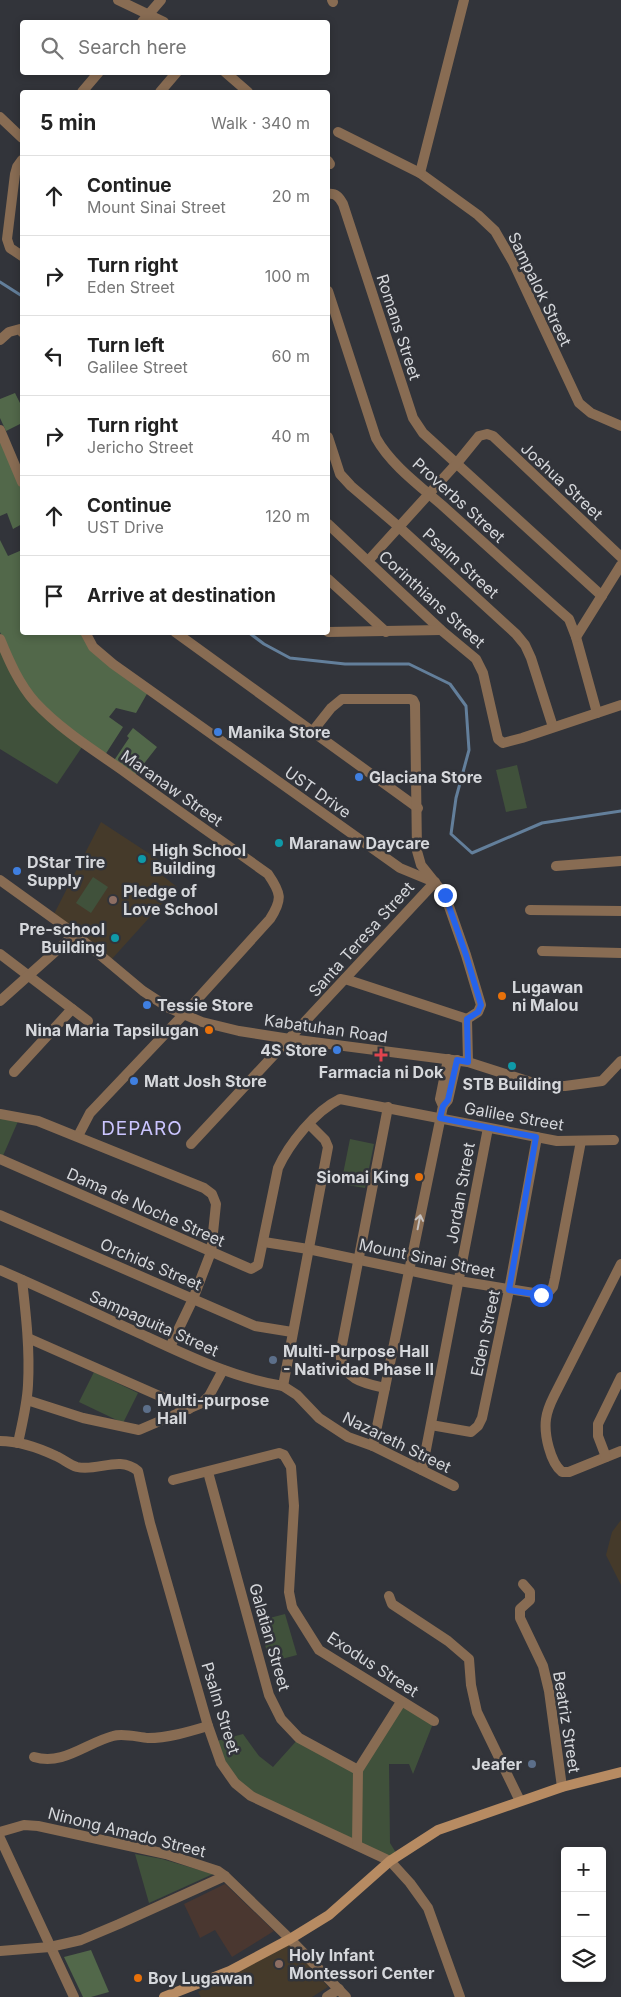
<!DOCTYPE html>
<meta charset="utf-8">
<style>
body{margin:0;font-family:Inter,sans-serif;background:#f2f2f2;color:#222}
.controls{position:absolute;right:15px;bottom:15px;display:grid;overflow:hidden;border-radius:5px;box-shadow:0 2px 8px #0003}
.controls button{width:45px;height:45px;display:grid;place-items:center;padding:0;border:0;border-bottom:1px solid #e0e0e0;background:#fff;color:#222;font:25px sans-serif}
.stop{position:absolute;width:15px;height:15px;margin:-11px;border:4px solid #2563eb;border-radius:50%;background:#fff}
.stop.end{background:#2563eb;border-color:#fff;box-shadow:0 1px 5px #0008}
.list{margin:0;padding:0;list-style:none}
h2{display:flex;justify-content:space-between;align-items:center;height:65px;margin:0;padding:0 20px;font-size:21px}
h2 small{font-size:16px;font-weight:400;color:#767676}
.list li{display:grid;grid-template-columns:32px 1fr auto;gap:15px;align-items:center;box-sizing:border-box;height:80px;padding:0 20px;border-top:1px solid #e0e0e0}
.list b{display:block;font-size:19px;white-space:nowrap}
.list p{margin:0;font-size:16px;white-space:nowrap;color:#767676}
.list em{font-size:16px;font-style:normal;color:#767676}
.icon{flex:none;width:28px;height:28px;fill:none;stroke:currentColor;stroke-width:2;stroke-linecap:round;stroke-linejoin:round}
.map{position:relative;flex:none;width:621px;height:1997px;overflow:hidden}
.search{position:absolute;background:#fff;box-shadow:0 2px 8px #0003;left:20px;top:20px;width:310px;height:55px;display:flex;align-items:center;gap:12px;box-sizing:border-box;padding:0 18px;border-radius:5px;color:#767676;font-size:19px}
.panel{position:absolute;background:#fff;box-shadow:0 2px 8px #0003;left:20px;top:90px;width:310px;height:545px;border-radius:5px}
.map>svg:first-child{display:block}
.industrial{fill:#4a3730}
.education{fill:#453a2a}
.green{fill:#40513b}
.forest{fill:#52684a}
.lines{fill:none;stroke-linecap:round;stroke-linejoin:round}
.stream{stroke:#637f9b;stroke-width:3}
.minor{stroke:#886c53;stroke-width:10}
.tertiary{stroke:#886c53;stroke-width:10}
.secondary{stroke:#b78b62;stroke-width:10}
.oneway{stroke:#c6c2c0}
.route{stroke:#2563eb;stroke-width:6}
.shop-dot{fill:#3f7fe0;stroke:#32343a;stroke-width:2}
.culture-dot{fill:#0f9aa8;stroke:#32343a;stroke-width:2}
.education-dot{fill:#8d6e63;stroke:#32343a;stroke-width:2}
.food-dot{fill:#e8710a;stroke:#32343a;stroke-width:2}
.health-dot{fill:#e0444e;stroke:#32343a;stroke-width:2}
.service-dot{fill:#5c6f8a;stroke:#32343a;stroke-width:2}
.labels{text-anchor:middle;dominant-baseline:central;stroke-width:5;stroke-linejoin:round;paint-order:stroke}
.street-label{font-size:16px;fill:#d5d7db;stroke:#32343a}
.poi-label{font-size:16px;font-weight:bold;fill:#d5d7db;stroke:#32343a;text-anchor:start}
.quarter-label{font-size:19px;letter-spacing:1px;fill:#cbc5ff;stroke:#32343a}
</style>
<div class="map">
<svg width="621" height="1997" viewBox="0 0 621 1997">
<rect width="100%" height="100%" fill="#32343a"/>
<polygon class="industrial" points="225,1884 274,1931 232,1957 215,1930 200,1938 184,1904"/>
<g class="education">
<polygon points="101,822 159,860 154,869 177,887 111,960 54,914"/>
<polygon points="621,1520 621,1585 606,1555 612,1532"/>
<polygon points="290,1941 328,1987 312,1997 201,1997 198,1992"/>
</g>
<g class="green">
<polygon points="0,640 84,744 57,784 0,749"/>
<polygon points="517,765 527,808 506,812 496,770"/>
<polygon points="93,877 108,887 91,913 76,903"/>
<polygon points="0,1116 19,1119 2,1158 0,1157"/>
<polygon points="350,1139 374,1144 365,1188 341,1184"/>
<polygon points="94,1372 138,1393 123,1423 79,1402"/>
<polygon points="285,1614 297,1655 270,1662 258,1621"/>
<polygon points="401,1702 434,1721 413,1774 409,1764 389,1764 390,1843 398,1856 390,1861 235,1783 213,1742 243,1734 259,1756 273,1767 299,1738 357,1770"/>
<polygon points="135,1854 162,1859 213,1874 149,1903"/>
</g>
<g class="forest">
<polygon points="15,393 20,403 22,403 22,423 6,431 0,418 0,399"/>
<polygon points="0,441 22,491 22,524 13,529 7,513 0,516"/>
<polygon points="0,540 8,556 22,550 22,632 82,633 148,692 136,713 116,708 109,717 123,727 105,755 62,724 36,699 14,665 0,632"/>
<polygon points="133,728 157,747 135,775 113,762 129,738 127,736"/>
<polygon points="91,1950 109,1992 91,1997 83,1997 64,1957"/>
</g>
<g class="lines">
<g class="stream">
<polyline points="0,282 22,296"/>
<polyline points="248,632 264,644 290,658 345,664 409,664 450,684 466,706 469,750 456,798 451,834 472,853 542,823 621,811"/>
</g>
<g class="minor">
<polyline points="118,0 164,22"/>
<polyline points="332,0 333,2"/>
<polyline points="142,22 161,0"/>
<polyline points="225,72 248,92"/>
<polyline points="82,92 99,72"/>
<polyline points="160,92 177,72"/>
<polyline points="0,117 22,138"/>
<polyline points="338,132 420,173 478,215 495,231 513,262 579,403 591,413 621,426"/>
<polyline points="22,160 17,167 15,174 7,239 10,248 22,256"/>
<polyline points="328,161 330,164"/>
<polyline points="420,173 464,0"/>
<path d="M328 194C336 193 339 197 343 204L413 418 423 433 602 596"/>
<path d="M328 291 376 438C391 465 420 486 443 506 485 544 527 582 569 619L576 637 597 713"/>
<polyline points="0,340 9,332 20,329 22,332"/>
<polyline points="0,430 22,482"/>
<polyline points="328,437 340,474 351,486 399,527 516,634 525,645 531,658 553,727"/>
<polyline points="328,524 441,630 476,659 483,673 498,739 503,743 522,738 621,705"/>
<polyline points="368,561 457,463 479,436 487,434 493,436 621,557"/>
<polyline points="328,579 386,632"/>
<polyline points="85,632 93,647 113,664 400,868 434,882"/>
<polyline points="175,632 418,808"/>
<polyline points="328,632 441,630"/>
<polyline points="576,637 621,565"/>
<path d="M0 639C9 661 19 684 35 702 60 729 92 749 122 770 170 805 219 839 268 874 281 893 283 899 270 919L183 1015 90 1113 78 1136"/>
<polyline points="312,732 331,708 342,699 410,699 413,700 415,704 417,851 421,865 445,895 466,955 481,1005 478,1012 467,1019"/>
<polyline points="556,866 621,861"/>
<polyline points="530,910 621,911"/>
<polyline points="542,951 621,953"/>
<polyline points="0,954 88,1021"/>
<polyline points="345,979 467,1019"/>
<polyline points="0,1001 75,934"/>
<polyline points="467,1019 468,1062"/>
<polyline points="14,1072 72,1009"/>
<polyline points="443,1106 448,1100 457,1060"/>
<polyline points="0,1114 38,1121 204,1188 212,1194 216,1204 211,1252 193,1299 170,1347"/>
<polyline points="191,1144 435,882"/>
<path d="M0 1159 251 1269 258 1265 278 1168C289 1144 315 1111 340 1099L557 1141 614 1140"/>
<polyline points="0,1215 255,1326 292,1332"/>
<polyline points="264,1242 308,1249 459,1281 546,1295 553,1287 555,1278 581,1141"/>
<path d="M621 1264 554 1396C550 1404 547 1411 546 1419 544 1434 550 1462 562 1472H569L621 1451"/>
<path d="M0 1270C48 1291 95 1313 143 1335 188 1356 234 1378 283 1386L328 1147 325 1140 309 1124"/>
<polyline points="28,1338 189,1409"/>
<polyline points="283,1386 297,1395 319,1418 348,1437 373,1446 454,1486"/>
<path d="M385 1388C363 1383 345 1380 340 1355L388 1107"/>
<polyline points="27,1400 83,1418 139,1430 202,1403 209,1396 223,1370"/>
<polyline points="431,1425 471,1432 478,1426 482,1418 509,1290 537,1137"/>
<path d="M0 1441C19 1441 39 1448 56 1456 63 1459 70 1465 77 1467 98 1472 119 1455 138 1471L150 1523 208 1726 221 1763 235 1783 251 1796 390 1861 410 1883 428 1908 460 1997"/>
<path d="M18 1443C22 1424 27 1405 28 1385 30 1350 26 1315 22 1280"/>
<polyline points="373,1446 443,1106 440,1099 448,1059"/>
<polyline points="606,1457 598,1436 598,1424 621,1377"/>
<polyline points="422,1470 488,1128"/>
<polyline points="208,1472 269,1695 281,1719 299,1738 358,1770"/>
<polyline points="173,1480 279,1453 284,1455 291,1467 294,1506 289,1592 292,1607 319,1650 434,1721"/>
<polyline points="523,1584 530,1592 530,1600 520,1609 520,1618 543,1666 549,1691 562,1787"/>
<polyline points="389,1596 392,1604 448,1641 469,1659 471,1685 477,1712 520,1801"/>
<path d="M34 1757C63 1766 86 1743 113 1736 123 1733 137 1737 148 1738 168 1738 188 1732 208 1726"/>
<polyline points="0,1832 24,1825 38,1826 166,1854 218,1871 225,1876 290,1939 346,1997"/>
<polyline points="0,1838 74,1997"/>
<polyline points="357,1845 358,1770 401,1702"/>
<polyline points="0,1951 50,1947 81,1940 119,1924 225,1876"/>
<polyline points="327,1997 339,1989"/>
</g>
<polyline class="tertiary" points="0,880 75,934 143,991 169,1008 202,1022 239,1031 290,1039 468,1062 543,1086 565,1086 602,1081 621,1061"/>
<polyline class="secondary" points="164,1997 230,1971 290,1939 329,1915 390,1861 438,1830 562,1787 621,1772"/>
</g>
<defs><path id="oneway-shaft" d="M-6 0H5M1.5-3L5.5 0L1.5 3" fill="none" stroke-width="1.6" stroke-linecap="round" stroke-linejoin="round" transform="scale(1.25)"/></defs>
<use class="oneway" href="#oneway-shaft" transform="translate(419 1222) rotate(-79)"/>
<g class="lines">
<polyline class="route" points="445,895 466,955 481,1005 478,1012 467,1019 468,1062 457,1060 448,1100 443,1106 440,1118 536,1137 509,1290 541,1295"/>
</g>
<g class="shop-dot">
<circle cx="218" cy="732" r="5"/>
<circle cx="359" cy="777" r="5"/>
<circle cx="17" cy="871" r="5"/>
<circle cx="147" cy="1005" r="5"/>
<circle cx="337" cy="1050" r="5"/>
<circle cx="134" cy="1081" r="5"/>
</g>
<g class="culture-dot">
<circle cx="279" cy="843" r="5"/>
<circle cx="142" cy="859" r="5"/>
<circle cx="115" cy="938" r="5"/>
<circle cx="512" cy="1066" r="5"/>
</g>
<g class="education-dot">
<circle cx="113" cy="900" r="5"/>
<circle cx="279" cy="1964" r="5"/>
</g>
<g class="food-dot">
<circle cx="502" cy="996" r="5"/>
<circle cx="209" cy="1030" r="5"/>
<circle cx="419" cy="1177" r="5"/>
<circle cx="138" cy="1978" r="5"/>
</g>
<path class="health-dot" d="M378.5 1047.5h5v5h5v5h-5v5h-5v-5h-5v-5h5z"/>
<g class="service-dot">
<circle cx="273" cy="1360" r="5"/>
<circle cx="147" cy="1409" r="5"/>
<circle cx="532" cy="1764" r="5"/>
</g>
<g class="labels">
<g class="street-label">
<text transform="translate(540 289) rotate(64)">Sampalok Street</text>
<text transform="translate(399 327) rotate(72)">Romans Street</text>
<text transform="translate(562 481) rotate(43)">Joshua Street</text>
<text transform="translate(459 500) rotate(42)">Proverbs Street</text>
<text transform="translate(461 563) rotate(42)">Psalm Street</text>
<text transform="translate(432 599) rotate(42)">Corinthians Street</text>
<text transform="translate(172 788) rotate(35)">Maranaw Street</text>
<text transform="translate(318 792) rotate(35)">UST Drive</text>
<text transform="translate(361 939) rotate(-48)">Santa Teresa Street</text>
<text transform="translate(326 1028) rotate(8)">Kabatuhan Road</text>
<text transform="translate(514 1116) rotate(10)">Galilee Street</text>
<text transform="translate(460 1193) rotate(-80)">Jordan Street</text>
<text transform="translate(146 1207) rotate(24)">Dama de Noche Street</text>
<text transform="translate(427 1258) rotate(12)">Mount Sinai Street</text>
<text transform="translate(151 1264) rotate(23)">Orchids Street</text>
<text transform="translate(154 1323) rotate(24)">Sampaguita Street</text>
<text transform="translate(485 1333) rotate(-78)">Eden Street</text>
<text transform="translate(397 1442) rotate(26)">Nazareth Street</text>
<text transform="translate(270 1637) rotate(74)">Galatian Street</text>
<text transform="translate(373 1664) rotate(33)">Exodus Street</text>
<text transform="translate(221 1708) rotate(73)">Psalm Street</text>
<text transform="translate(567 1722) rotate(81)">Beatriz Street</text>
<text transform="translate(127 1832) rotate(14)">Ninong Amado Street</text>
</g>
<g class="poi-label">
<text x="228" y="732">Manika Store</text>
<text x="369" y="777">Glaciana Store</text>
<text x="289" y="843">Maranaw Daycare</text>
<text x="152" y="850">High School<tspan x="152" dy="18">Building</tspan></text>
<text x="27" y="862">DStar Tire<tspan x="27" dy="18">Supply</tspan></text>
<text x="123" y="891">Pledge of<tspan x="123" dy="18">Love School</tspan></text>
<text x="105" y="929" text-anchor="end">Pre-school<tspan x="105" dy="18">Building</tspan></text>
<text x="512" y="987">Lugawan<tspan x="512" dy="18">ni Malou</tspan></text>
<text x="157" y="1005">Tessie Store</text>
<text x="199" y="1030" text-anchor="end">Nina Maria Tapsilugan</text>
<text x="327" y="1050" text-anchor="end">4S Store</text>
<text x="381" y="1072" text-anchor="middle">Farmacia ni Dok</text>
<text x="144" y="1081">Matt Josh Store</text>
<text x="512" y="1084" text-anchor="middle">STB Building</text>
<text x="409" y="1177" text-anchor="end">Siomai King</text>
<text x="283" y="1351">Multi-Purpose Hall<tspan x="283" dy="18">- Natividad Phase II</tspan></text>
<text x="157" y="1400">Multi-purpose<tspan x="157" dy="18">Hall</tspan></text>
<text x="522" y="1764" text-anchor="end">Jeafer</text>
<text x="289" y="1955">Holy Infant<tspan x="289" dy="18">Montessori Center</tspan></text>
<text x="148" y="1978">Boy Lugawan</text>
</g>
<g class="quarter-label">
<text x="142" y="1128">DEPARO</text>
</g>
</g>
</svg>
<div class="controls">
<button>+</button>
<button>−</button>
<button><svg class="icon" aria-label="layers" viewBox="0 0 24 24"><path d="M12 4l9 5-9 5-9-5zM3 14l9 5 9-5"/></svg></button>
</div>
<div class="stop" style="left:541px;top:1295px"></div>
<div class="stop end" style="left:445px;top:895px"></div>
<div class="search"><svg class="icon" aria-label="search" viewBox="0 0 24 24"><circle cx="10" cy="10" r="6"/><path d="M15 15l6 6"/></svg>Search here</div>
<section class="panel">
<h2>5 min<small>Walk · 340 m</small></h2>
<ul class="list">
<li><svg class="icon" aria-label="ahead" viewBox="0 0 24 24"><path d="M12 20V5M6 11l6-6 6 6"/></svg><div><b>Continue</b><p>Mount Sinai Street</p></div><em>20 m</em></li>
<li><svg class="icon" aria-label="right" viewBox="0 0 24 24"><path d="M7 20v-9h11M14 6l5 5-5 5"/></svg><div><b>Turn right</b><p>Eden Street</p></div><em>100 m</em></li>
<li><svg class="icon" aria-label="left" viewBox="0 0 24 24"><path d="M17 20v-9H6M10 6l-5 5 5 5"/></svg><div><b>Turn left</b><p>Galilee Street</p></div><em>60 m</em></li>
<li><svg class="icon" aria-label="right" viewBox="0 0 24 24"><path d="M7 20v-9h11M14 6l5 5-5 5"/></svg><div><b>Turn right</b><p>Jericho Street</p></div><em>40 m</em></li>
<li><svg class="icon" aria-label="ahead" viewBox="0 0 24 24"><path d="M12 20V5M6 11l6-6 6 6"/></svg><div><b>Continue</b><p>UST Drive</p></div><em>120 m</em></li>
<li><svg class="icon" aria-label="arrive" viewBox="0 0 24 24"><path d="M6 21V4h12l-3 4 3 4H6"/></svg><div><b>Arrive at destination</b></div></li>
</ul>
</section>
</div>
